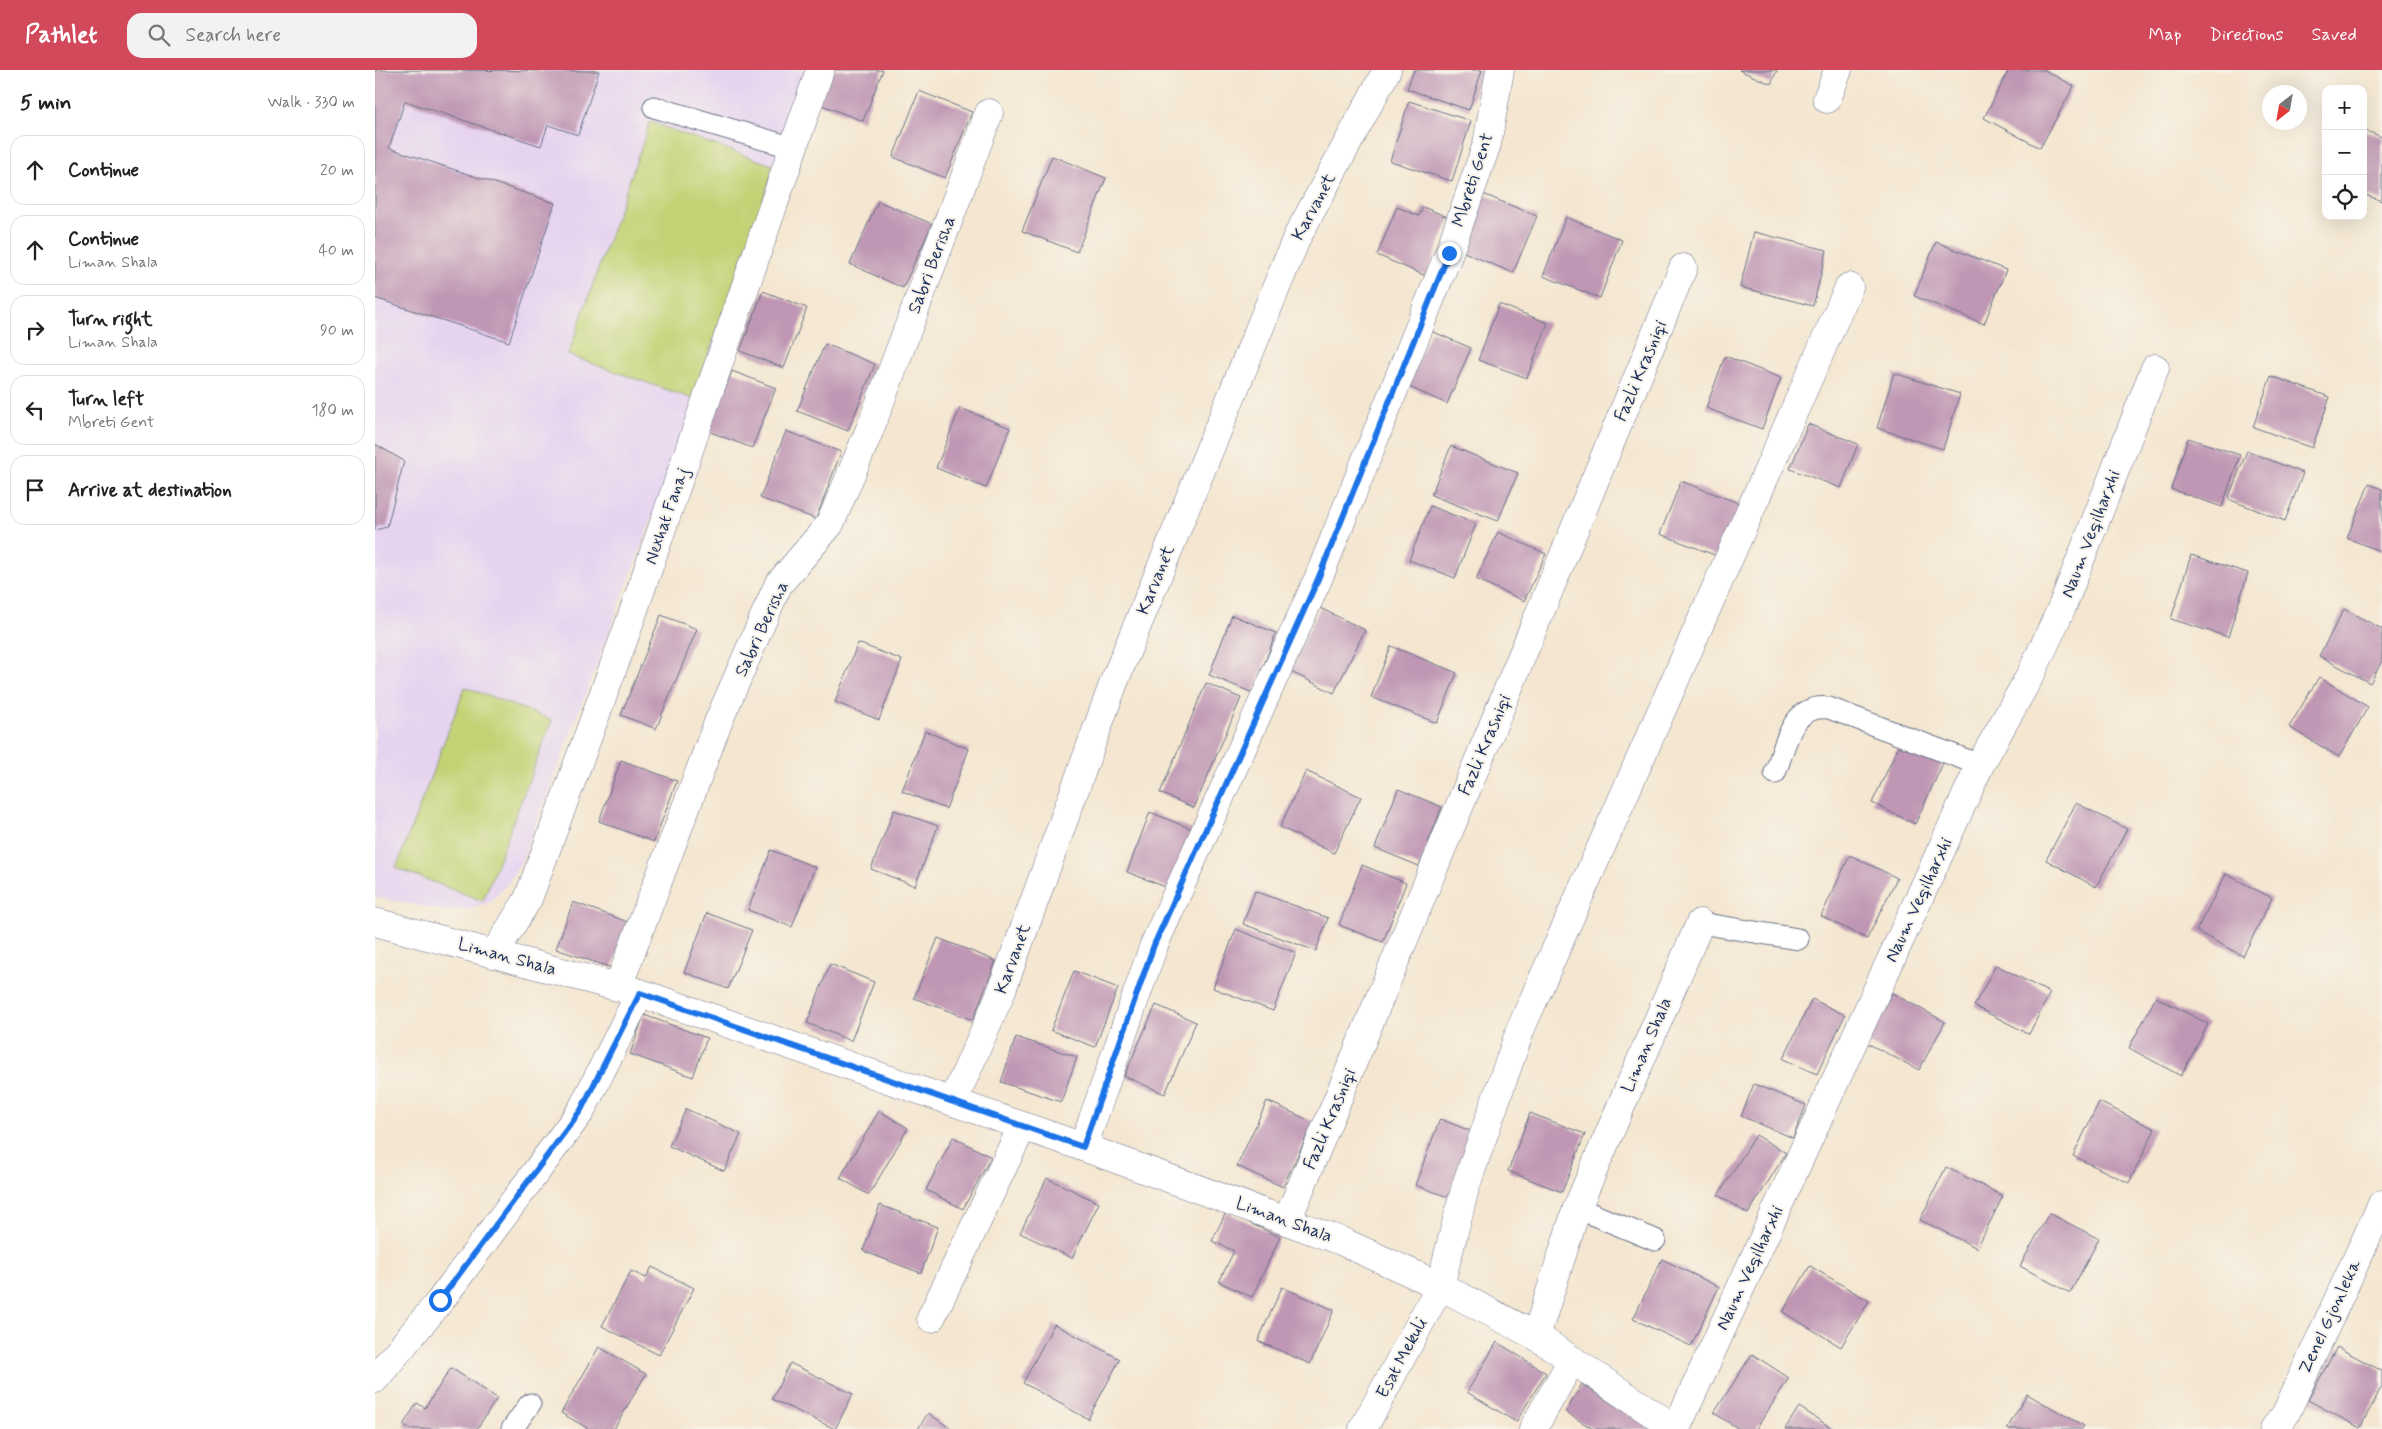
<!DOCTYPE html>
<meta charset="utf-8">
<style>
body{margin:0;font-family:Mynerve,sans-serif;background:#f2f2f2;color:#222}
.controls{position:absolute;right:15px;top:15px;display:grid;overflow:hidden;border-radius:10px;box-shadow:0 5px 20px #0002}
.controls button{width:45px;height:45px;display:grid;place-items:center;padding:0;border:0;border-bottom:1px solid #e0e0e0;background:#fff;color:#222;font:25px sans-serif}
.compass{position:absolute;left:1887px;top:15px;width:45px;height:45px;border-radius:50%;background:#fff;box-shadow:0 5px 20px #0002;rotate:211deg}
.stop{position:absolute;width:15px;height:15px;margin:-11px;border:4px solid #1a73e8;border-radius:50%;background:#fff}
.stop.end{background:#1a73e8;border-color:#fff;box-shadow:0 1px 5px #0008}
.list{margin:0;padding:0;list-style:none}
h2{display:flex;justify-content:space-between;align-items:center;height:65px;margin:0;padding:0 20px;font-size:21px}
h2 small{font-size:16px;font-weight:400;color:#767676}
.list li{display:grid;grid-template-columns:32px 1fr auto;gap:15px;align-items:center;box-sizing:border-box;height:70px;margin:0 10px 10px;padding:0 10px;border:1px solid #e0e0e0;border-radius:15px}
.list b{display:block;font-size:19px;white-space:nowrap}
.list p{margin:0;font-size:16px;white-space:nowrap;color:#767676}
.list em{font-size:16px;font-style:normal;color:#767676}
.icon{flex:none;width:28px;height:28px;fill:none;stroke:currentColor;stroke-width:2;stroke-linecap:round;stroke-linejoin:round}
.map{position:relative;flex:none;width:2007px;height:1359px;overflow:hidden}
header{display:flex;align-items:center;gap:30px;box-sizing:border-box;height:70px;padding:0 25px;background:#d1495b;color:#fff}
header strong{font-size:24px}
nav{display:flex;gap:28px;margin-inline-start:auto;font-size:18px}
.search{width:350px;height:45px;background:#f2f2f2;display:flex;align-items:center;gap:12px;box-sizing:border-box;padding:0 18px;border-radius:15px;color:#767676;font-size:19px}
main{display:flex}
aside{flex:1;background:#fff}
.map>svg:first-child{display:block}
.built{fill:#e6d3f0}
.green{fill:#c2d375;stroke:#6e816a}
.building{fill:#bf97b4}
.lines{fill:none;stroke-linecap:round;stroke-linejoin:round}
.lane-casing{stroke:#676f86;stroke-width:23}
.street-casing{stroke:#676f86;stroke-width:29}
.lane{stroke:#fff;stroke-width:21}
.street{stroke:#fff;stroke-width:28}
.route{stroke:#1a73e8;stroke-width:6}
.labels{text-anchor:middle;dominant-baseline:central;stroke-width:4;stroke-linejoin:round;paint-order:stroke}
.street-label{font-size:18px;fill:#1b2f5e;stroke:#f7f3e8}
</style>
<header>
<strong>Pathlet</strong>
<div class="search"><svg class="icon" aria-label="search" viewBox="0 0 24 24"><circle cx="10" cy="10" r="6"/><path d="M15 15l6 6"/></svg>Search here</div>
<nav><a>Map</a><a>Directions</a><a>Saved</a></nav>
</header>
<main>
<aside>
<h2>5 min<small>Walk · 330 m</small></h2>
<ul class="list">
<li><svg class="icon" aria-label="ahead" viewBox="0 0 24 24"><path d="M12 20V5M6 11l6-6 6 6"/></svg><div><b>Continue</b></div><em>20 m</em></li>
<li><svg class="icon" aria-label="ahead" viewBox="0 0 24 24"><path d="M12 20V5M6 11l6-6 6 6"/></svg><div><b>Continue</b><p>Liman Shala</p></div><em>40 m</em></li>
<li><svg class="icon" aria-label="right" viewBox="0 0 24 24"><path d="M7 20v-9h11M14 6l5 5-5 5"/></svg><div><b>Turn right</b><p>Liman Shala</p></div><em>90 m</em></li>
<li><svg class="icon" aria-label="left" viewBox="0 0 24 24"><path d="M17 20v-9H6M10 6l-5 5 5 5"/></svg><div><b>Turn left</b><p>Mbreti Gent</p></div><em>180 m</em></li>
<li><svg class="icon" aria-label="arrive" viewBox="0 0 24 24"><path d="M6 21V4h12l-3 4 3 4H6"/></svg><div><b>Arrive at destination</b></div></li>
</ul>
</aside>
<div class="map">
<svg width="2007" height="1359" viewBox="0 0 2007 1359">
<rect width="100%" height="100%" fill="#f7f3e8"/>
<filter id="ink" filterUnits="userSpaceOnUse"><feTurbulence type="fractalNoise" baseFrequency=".02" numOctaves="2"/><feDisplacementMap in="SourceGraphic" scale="10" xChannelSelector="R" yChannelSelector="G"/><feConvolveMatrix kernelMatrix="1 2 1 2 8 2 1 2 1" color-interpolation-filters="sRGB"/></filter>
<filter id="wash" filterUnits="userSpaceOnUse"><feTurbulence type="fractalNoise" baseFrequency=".0096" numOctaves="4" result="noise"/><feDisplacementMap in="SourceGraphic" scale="20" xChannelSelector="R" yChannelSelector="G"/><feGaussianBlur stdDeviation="1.12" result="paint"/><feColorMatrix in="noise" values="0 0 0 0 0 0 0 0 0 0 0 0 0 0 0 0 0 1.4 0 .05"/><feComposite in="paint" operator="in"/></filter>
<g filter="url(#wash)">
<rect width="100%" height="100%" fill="#f4e6d0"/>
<polygon class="built" points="0,0 435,0 315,349 147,790 133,813 115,832 96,839 70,841 0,827"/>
<g class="green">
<polygon points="275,52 400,96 318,329 193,285"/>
<polygon points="90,617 177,650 108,831 21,798"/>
</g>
<g id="blocks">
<g class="building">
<polygon points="0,0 224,1 203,65 173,55 166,76 30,31 14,78 180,133 134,272 0,228"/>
<polygon points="457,0 508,0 488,51 444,34"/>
<polygon points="1039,0 1107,0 1094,40 1032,19"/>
<polygon points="1364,0 1402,0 1396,14"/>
<polygon points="1634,0 1669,0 1699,16 1665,78 1609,48"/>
<polygon points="544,21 597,42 570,108 518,87"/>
<polygon points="1034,31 1096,51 1077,111 1015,91"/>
<polygon points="1989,60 2007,67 2007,131 1988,124"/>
<polygon points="677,86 731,108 702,182 647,161"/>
<polygon points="1108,124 1162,146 1138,203 1084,180"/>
<polygon points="503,131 557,154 528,218 475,194"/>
<polygon points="1022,137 1044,146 1048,137 1075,148 1051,206 1002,185"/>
<polygon points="1191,147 1247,170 1225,228 1168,206"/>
<polygon points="1379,162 1452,180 1438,236 1365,217"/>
<polygon points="1561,172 1631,200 1609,254 1539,226"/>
<polygon points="388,221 432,238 409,298 365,281"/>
<polygon points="1124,234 1173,253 1152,308 1103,290"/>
<polygon points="1056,261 1096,278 1072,334 1032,316"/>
<polygon points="450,274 500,294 473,361 422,341"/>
<polygon points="1350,286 1406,308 1387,359 1331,338"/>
<polygon points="357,301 401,318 377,378 333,361"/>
<polygon points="1519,303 1585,324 1568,379 1502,358"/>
<polygon points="1896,306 1955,327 1937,378 1878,357"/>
<polygon points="585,338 635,358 611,418 561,398"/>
<polygon points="1433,354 1483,374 1466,418 1415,399"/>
<polygon points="411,361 466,382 441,449 385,428"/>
<polygon points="1813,368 1865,385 1847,437 1796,419"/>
<polygon points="0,374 29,391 12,457 0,460"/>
<polygon points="1076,376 1143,403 1123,451 1056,425"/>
<polygon points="1872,381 1928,403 1910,451 1853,429"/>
<polygon points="1306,411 1366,434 1345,487 1285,464"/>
<polygon points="1994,414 2007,419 2007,482 1972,468"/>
<polygon points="1055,436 1101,454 1080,508 1034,490"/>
<polygon points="1123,462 1171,484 1149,531 1101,509"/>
<polygon points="1816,485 1873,503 1853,567 1796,549"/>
<polygon points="945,538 990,560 959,623 914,601"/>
<polygon points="1969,539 2007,559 2007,591 1995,613 1944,586"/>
<polygon points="286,545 322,559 281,659 246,645"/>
<polygon points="857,545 901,563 878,623 834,605"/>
<polygon points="483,573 527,590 504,650 460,632"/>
<polygon points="1016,576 1082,603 1062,653 996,627"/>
<polygon points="1944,607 1993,637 1964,687 1914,657"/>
<polygon points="831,613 866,628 819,738 785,723"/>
<polygon points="550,661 594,679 571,739 527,721"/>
<polygon points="1527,669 1570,689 1540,754 1497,733"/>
<polygon points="246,690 302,711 279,772 224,751"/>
<polygon points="931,701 986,727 959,783 905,757"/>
<polygon points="1023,719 1067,737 1044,796 1000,778"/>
<polygon points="1701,733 1752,759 1721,817 1671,790"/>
<polygon points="519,740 563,756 540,816 496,799"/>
<polygon points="775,742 819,760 796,819 752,802"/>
<polygon points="396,780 440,797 417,857 373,840"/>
<polygon points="1475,785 1522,808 1492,869 1446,846"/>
<polygon points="987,795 1031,813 1008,872 964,855"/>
<polygon points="1851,804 1897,828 1868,886 1821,861"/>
<polygon points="880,821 953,848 941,881 868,854"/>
<polygon points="198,832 253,852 237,898 181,879"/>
<polygon points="332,843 377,860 353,919 309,902"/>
<polygon points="861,859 921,883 898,941 838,918"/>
<polygon points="563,868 621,891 598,950 539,928"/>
<polygon points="455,894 499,912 476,971 432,953"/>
<polygon points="1621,895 1675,923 1654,964 1599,936"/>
<polygon points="699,901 743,918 720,977 676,960"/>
<polygon points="1517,923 1570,952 1544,1000 1490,972"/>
<polygon points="1781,927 1833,954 1806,1006 1754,978"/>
<polygon points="1437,929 1470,945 1442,1004 1408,989"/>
<polygon points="781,935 821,952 790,1024 749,1006"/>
<polygon points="269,945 332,968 318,1007 255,984"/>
<polygon points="641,967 702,987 686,1032 626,1012"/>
<polygon points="1379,1014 1431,1035 1418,1068 1366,1046"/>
<polygon points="892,1031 938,1052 908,1117 862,1096"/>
<polygon points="1724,1032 1780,1059 1754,1113 1698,1086"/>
<polygon points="311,1039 366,1064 349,1101 294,1076"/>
<polygon points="504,1041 533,1058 494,1125 465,1108"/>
<polygon points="1155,1043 1210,1064 1187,1122 1133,1101"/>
<polygon points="1065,1049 1098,1062 1073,1127 1040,1115"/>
<polygon points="1381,1065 1411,1083 1373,1144 1343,1125"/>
<polygon points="578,1067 616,1087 588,1139 551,1120"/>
<polygon points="1571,1097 1628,1126 1602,1178 1545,1150"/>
<polygon points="672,1108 724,1133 697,1188 645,1163"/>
<polygon points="505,1135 563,1157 546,1203 488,1181"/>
<polygon points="851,1142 905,1167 877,1227 844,1212 859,1181 837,1171"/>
<polygon points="1674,1143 1724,1169 1695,1223 1645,1196"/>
<polygon points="1287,1189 1344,1217 1316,1276 1258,1249"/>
<polygon points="1435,1196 1494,1231 1466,1277 1408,1242"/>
<polygon points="277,1197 319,1218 284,1285 227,1256 256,1201 271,1208"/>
<polygon points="907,1217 959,1240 935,1294 883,1271"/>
<polygon points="679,1254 745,1289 713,1349 648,1313"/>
<polygon points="1122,1272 1171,1303 1141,1352 1092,1322"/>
<polygon points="224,1277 271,1304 239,1359 214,1359 186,1343"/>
<polygon points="1962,1277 2007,1301 2007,1316 1985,1358 1933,1330"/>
<polygon points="1377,1284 1414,1308 1381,1359 1364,1359 1339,1343"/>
<polygon points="415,1293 478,1324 460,1359 397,1329"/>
<polygon points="76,1298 122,1328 102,1359 34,1359 28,1355 42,1333 50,1338"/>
<polygon points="1207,1314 1276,1359 1218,1359 1191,1342"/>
<polygon points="1652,1324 1709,1356 1707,1359 1632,1359"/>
<polygon points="1424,1337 1458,1359 1410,1359"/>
<polygon points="553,1343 576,1359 543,1359"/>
</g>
</g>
</g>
<g filter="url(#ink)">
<use href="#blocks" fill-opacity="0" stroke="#676f86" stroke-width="1"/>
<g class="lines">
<defs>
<g id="lane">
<polyline points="279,37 419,78"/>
<path d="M1400 703C1411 675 1416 633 1454 638L1605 695"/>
<polyline points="1325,853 1423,869"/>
<polyline points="1202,1138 1280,1170"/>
<polyline points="137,1359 155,1334"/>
</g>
<g id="street">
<polyline points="1452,29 1463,0"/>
<polyline points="0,852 265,923 708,1077 966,1171 1065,1216 1161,1266 1301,1359"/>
<polyline points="119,884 153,829 252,560 445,0"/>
<polyline points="243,917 344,650 403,515 455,454 495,359 614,43"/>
<polyline points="578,1032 625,925 739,612 922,167 1012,0"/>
<polyline points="708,1077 779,875 943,509 1074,183 1112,74 1125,0"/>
<polyline points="912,1151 1308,198"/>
<polyline points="556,1248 647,1057"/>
<polyline points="1161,1266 1202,1138 1325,853"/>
<polyline points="0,1309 65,1231 206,1041 265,923"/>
<polyline points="988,1359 1065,1216 1091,1115 1146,958 1474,217"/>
<polyline points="1158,1359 1197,1290"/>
<polyline points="1301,1359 1605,695 1656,604 1687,537 1780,298"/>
<polyline points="1899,1359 1910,1345 2007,1134"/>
</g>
</defs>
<use href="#lane" class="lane-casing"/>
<use href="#street" class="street-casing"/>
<use href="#lane" class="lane"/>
<use href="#street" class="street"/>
</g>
</g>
<g class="lines" filter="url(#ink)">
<polyline class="route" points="65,1230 206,1040 265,923 708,1077 779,875 943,509 1074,183"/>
</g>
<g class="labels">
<g class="street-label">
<text transform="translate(1098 110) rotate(-72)">Mbreti Gent</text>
<text transform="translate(939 137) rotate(-62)">Karvanët</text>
<text transform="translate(557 195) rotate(-69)">Sabri Berisha</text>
<text transform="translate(1266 301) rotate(-67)">Fazli Krasniqi</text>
<text transform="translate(292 446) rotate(-71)">Nexhat Fanaj</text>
<text transform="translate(1716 464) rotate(-69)">Naum Veqilharxhi</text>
<text transform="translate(781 510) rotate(-68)">Karvanët</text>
<text transform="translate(387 559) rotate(-65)">Sabri Berisha</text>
<text transform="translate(1110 675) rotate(-67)">Fazli Krasniqi</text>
<text transform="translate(1544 830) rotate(-65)">Naum Veqilharxhi</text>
<text transform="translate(132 887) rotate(15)">Liman Shala</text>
<text transform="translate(638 889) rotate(-70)">Karvanët</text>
<text transform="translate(1272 975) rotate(-67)">Liman Shala</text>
<text transform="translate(955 1049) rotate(-67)">Fazli Krasniqi</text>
<text transform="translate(909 1150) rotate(20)">Liman Shala</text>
<text transform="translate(1375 1198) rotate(-65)">Naum Veqilharxhi</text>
<text transform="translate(1955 1247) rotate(-65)">Zenel Gjonleka</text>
<text transform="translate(1027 1288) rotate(-62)">Esat Mekuli</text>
</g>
</g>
</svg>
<div class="controls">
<button>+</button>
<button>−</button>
<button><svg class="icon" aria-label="locate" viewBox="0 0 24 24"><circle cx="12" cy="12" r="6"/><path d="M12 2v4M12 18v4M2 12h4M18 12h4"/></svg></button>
</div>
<svg class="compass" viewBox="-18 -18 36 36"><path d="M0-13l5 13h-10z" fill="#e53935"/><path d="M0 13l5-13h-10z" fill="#767676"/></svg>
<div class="stop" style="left:65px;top:1230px"></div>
<div class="stop end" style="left:1074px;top:183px"></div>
</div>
</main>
